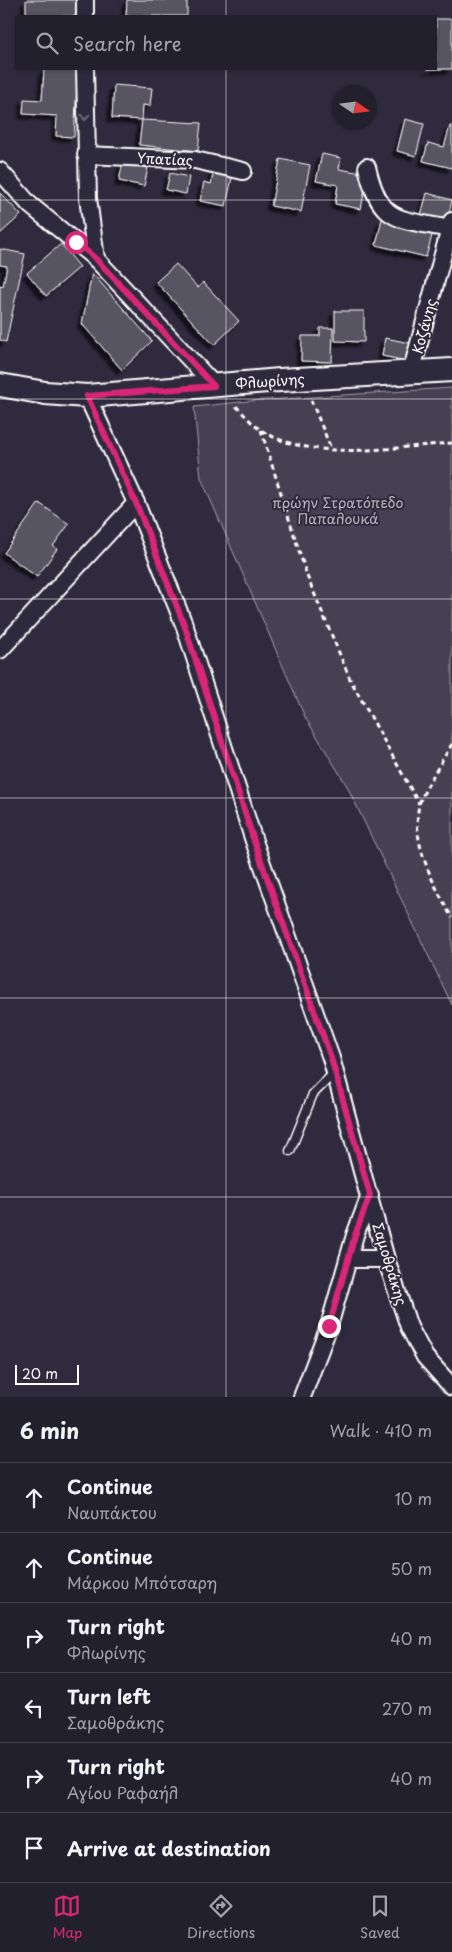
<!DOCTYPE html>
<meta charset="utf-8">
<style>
body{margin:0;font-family:"Playpen Sans",sans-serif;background:#2b2836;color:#f1f3f6}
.compass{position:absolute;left:332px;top:85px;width:45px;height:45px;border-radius:50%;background:#23202e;box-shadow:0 1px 4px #0004;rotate:103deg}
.scale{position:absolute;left:15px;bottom:12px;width:64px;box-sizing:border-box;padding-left:5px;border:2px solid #fff;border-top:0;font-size:14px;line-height:18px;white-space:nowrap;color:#fff;-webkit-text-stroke:4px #2f2a3d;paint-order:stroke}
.stop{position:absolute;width:15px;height:15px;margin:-11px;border:4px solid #db2777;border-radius:50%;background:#fff}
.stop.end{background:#db2777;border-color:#fff;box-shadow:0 1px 5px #0008}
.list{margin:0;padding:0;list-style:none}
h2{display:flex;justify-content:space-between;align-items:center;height:65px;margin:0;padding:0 20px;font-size:21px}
h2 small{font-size:16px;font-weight:400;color:#a3a3aa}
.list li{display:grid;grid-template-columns:32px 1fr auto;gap:15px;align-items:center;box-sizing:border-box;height:70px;padding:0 20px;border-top:1px solid #403e4a}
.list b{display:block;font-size:19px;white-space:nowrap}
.list p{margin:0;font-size:16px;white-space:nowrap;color:#a3a3aa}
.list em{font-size:16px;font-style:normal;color:#a3a3aa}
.icon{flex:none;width:28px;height:28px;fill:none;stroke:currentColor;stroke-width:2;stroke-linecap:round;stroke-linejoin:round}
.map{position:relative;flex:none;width:452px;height:1397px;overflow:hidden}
.search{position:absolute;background:#23202e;box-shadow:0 1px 4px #0004;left:15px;right:15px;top:15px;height:55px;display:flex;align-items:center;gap:12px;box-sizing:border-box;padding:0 18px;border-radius:0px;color:#a3a3aa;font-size:19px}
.sheet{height:485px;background:#23202e}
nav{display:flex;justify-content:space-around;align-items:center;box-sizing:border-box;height:70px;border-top:1px solid #403e4a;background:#23202e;font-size:14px;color:#a3a3aa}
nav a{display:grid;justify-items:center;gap:2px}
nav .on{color:#db2777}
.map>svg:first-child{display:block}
.green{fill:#464152;stroke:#a2a0a8}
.building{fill:#595564;stroke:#fff;filter:url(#shadow)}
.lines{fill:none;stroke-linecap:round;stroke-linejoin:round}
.lane-casing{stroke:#fff;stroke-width:11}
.street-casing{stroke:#fff;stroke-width:20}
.secondary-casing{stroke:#fff;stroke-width:26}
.path{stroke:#fff;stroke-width:3;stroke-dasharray:5 4;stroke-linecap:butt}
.lane{stroke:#2f2a3d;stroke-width:8}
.street{stroke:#2f2a3d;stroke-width:16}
.secondary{stroke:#2f2a3d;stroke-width:22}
.oneway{stroke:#6d6a77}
.route{stroke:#db2777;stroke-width:6}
.grid{fill:none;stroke:#fff;stroke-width:1;stroke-opacity:0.55}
.labels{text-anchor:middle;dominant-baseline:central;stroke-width:4;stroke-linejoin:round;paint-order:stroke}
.street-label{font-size:14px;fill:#fff;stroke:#2f2a3d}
.park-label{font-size:14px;fill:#b5b3ba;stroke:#2f2a3d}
</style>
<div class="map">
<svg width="452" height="1397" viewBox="0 0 452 1397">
<defs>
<filter id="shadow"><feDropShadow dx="-4.5" dy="4.5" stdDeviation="1" flood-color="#0009"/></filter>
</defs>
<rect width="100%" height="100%" fill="#2f2a3d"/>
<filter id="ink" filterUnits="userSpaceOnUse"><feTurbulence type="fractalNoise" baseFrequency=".02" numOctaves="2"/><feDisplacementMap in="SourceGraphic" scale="10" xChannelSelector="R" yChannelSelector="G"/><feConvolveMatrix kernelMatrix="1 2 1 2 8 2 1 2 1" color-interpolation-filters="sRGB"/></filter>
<g filter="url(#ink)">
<polygon class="green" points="452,388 452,1005 347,786 305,717 201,478 194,407 249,401"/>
<g class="building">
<polygon points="26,0 76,0 77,16 26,16"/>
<polygon points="127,0 187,0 187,16 126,16"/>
<polygon points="436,19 452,19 452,69 427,69 436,69"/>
<polygon points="44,69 78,69 74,137 56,136 57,116 23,114 24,99 42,100"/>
<polygon points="114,85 152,88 150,106 143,105 142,120 112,118"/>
<polygon points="405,119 424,124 416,156 397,151"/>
<polygon points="142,120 201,123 198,151 139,145"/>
<polygon points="450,126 452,126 452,168 423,161 428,143 444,147"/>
<polygon points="322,154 341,158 339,169 368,174 361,209 335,204 338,185 316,181"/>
<polygon points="280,159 310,165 301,212 271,206"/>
<polygon points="123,162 148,168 144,186 119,181"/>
<polygon points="214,170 233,173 226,206 200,201 204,182 211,184"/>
<polygon points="170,173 189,177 186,194 166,190"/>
<polygon points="0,193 21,215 0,234"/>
<polygon points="427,193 452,200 447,222 421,215"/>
<polygon points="382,219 433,232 426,257 376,245"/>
<polygon points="61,244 80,267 46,296 27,273"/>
<polygon points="0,249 25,254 6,342 0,340 0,285 3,286 7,266 0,265"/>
<polygon points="176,264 198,288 203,282 239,321 214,345 156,282"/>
<polygon points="92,273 152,341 122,370 82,324"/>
<polygon points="335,311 364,311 364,342 335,341"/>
<polygon points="320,328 333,328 332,362 301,361 302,336 320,336"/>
<polygon points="385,338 410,343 407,361 382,356"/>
<polygon points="39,503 69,524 53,546 57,549 37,577 4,553"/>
</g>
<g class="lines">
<defs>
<polyline id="lane" points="290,1151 313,1094 335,1072"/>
<g id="street">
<polyline points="85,0 85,16"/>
<polyline points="85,69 88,198 96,259"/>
<polyline points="86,155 195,160 243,171"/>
<path d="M367 167C380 225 399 218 450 229"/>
<polyline points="0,171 30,205 96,259 214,385"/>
<polyline points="411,373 452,221"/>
<polyline points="87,396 136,503 185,627 254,841 331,1058 386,1259 409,1327 425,1357 452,1387"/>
<polyline points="0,650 136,503"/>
<polyline points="348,1259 386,1259"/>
<polyline points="302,1397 329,1326 355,1235 370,1195"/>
</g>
<polyline id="secondary" points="0,385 45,393 87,396 280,380 452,370"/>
</defs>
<use href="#lane" class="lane-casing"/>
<use href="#street" class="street-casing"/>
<use href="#secondary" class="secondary-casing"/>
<g class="path">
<polyline points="311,400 332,451"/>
<path d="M236 406C244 414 252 424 261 430 311 463 395 447 452 443"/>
<polyline points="261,430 307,576 350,679 419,804"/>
<path d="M452 744C445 756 421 794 419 805 411 845 434 884 452 918"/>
</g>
<use href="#lane" class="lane"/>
<use href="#street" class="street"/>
<use href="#secondary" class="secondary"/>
</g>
<defs><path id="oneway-chevron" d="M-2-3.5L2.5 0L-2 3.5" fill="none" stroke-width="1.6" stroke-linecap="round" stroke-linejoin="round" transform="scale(1.25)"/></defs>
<use class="oneway" href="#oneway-chevron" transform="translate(85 117) rotate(90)"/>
</g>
<g class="lines" filter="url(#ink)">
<polyline class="route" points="76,242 96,259 214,386 87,396 136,503 185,627 254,841 331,1058 370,1195 355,1235 329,1326"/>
</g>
<path class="grid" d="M226 0V16M226 69V1397M0 200H452M0 399H452M0 599H452M0 798H452M0 998H452M0 1197H452"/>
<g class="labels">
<g class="street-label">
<text transform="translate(165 159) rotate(3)">Υπατίας</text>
<text transform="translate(424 326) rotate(-75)">Κοζάνης</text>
<text transform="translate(270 381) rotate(-4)">Φλωρίνης</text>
<text transform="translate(390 1264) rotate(73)">Σαμοθράκης</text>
</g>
<g class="park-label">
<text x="338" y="502">πρώην Στρατόπεδο<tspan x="338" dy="16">Παπαλουκά</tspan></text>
</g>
</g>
</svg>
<svg class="compass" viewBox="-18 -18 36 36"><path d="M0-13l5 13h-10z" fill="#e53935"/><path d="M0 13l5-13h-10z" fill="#a3a3aa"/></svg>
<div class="scale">20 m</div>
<div class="stop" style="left:76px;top:242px"></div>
<div class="stop end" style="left:329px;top:1326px"></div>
<div class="search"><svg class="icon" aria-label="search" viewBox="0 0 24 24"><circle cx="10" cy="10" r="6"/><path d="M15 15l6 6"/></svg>Search here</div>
</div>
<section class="sheet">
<h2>6 min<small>Walk · 410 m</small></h2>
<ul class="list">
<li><svg class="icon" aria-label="ahead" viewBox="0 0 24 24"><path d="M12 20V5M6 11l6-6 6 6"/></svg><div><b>Continue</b><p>Ναυπάκτου</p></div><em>10 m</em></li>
<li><svg class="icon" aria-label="ahead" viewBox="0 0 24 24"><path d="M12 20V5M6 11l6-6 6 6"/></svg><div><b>Continue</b><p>Μάρκου Μπότσαρη</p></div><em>50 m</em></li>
<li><svg class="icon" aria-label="right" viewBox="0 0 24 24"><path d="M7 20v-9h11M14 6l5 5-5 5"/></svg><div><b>Turn right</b><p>Φλωρίνης</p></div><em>40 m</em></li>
<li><svg class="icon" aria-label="left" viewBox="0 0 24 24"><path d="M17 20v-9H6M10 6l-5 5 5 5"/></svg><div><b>Turn left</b><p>Σαμοθράκης</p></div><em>270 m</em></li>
<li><svg class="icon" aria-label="right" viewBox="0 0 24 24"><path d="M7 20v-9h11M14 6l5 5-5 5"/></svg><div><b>Turn right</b><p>Αγίου Ραφαήλ</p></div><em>40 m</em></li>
<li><svg class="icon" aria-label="arrive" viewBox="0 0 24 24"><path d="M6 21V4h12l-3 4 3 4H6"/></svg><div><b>Arrive at destination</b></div></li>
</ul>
</section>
<nav>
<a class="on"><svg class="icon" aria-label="map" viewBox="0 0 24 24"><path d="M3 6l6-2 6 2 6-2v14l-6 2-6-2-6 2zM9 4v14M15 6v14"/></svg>Map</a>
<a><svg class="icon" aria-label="directions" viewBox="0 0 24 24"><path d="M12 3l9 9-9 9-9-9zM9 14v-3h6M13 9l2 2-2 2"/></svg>Directions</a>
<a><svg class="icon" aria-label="saved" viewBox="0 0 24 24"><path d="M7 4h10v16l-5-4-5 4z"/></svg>Saved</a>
</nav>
